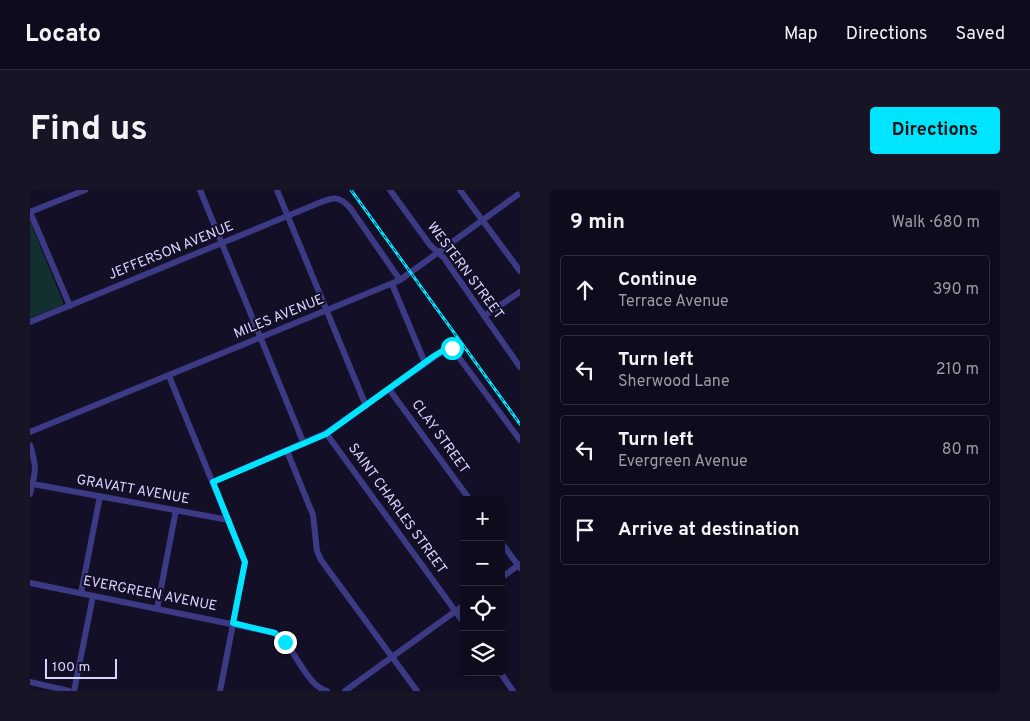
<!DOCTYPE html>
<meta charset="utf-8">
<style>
body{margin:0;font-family:Overpass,sans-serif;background:#171425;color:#f1f3f6}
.controls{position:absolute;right:15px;bottom:15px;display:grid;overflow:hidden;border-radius:5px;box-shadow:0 2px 8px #0003}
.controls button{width:45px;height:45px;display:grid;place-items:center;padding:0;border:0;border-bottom:1px solid #2e2b3b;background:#0e0b1c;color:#f1f3f6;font:25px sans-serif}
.scale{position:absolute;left:15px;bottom:12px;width:72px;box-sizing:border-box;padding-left:5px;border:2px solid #d9d4ff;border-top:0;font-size:14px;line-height:18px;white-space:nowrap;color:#d9d4ff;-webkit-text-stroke:4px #130f26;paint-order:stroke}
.stop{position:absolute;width:15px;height:15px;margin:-11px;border:4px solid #00e5ff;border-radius:50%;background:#fff}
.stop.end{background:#00e5ff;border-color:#fff;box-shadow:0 1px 5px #0008}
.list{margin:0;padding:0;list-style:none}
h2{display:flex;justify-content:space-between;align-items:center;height:65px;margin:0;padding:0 20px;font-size:21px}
h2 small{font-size:16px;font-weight:400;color:#9b9ba3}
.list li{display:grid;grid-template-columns:32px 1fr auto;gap:15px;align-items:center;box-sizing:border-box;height:70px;margin:0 10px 10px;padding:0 10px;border:1px solid #2e2b3b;border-radius:5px}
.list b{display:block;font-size:19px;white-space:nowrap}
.list p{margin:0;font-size:16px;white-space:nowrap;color:#9b9ba3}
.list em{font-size:16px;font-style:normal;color:#9b9ba3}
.icon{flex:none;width:28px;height:28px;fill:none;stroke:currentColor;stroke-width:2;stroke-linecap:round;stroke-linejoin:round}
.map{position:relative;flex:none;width:490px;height:501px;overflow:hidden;border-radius:5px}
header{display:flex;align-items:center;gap:30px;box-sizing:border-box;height:70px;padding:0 25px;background:#0e0b1c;border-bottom:1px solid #2e2b3b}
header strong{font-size:24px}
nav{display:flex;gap:28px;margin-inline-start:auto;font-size:18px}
.intro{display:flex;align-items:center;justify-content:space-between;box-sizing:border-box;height:120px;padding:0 30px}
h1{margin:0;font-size:35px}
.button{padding:12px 22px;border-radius:5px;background:#00e5ff;color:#111;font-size:18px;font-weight:700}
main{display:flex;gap:30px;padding:0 30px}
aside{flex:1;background:#0e0b1c;border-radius:5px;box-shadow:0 2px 8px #0003}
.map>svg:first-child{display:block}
.green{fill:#12302f}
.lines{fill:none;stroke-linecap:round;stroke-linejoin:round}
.minor{stroke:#3d3a85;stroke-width:6}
.rail-casing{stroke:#00e5ff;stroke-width:3}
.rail{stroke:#130f26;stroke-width:1;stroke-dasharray:4;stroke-linecap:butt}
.route{stroke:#00e5ff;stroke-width:6}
.labels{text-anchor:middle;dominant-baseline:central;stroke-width:4;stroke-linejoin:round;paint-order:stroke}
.street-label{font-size:14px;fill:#d9d4ff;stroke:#130f26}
</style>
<header>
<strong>Locato</strong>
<nav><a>Map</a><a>Directions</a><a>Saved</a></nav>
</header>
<div class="intro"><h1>Find us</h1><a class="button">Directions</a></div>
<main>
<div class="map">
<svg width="490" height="501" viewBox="0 0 490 501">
<rect width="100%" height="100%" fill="#130f26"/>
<polygon class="green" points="0,31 33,112 33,115 0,128"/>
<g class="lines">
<g class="minor">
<polyline points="170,0 274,254"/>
<polyline points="247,0 336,216"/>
<polyline points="360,0 400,55 414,68 490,177"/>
<polyline points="430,0 490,81"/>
<polyline points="362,94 395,173"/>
<polyline points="40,116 0,22 55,0"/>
<polyline points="454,126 490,102"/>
<path d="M0 132 284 15C301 8 308 3 321 19L370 90"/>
<polyline points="139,186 215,372 190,501"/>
<polyline points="359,199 440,310"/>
<polyline points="0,242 370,90 490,3"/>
<polyline points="296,243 434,433"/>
<path d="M0 255C7 277 6 281 0 304"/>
<polyline points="257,261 283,325 287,361 291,370 387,501"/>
<polyline points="183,292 296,243 419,157 422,158 490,250"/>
<polyline points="3,294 199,330"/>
<polyline points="471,352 490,378"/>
<polyline points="471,388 490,374"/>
<path d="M0 393 245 443C265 456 275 495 297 501"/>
<polyline points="51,403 70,306"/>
<polyline points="127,419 146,320"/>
<polyline points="470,482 483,501"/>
<polyline points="0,492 39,501"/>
<polyline points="44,501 63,406"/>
<polyline points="315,501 434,415"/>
</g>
<defs>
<polyline id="rail" points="321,0 490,234"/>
</defs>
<use href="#rail" class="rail-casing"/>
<use href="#rail" class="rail"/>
</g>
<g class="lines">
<polyline class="route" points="255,452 245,443 203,433 215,372 183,292 296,244 404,166 419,157 422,158"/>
</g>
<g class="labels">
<g class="street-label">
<text transform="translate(141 61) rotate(-22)">JEFFERSON AVENUE</text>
<text transform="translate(435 81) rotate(53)">WESTERN STREET</text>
<text transform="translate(249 127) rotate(-22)">MILES AVENUE</text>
<text transform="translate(410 247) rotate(54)">CLAY STREET</text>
<text transform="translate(103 300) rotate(10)">GRAVATT AVENUE</text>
<text transform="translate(367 319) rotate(54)">SAINT CHARLES STREET</text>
<text transform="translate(120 404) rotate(11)">EVERGREEN AVENUE</text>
</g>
</g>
</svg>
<div class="controls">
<button>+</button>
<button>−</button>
<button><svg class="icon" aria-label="locate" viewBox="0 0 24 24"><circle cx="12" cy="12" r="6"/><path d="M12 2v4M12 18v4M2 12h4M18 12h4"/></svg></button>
<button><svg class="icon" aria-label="layers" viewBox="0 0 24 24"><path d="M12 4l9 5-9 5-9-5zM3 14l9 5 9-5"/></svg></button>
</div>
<div class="scale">100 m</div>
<div class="stop" style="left:422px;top:158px"></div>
<div class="stop end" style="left:255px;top:452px"></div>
</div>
<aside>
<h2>9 min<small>Walk · 680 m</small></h2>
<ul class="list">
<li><svg class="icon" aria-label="ahead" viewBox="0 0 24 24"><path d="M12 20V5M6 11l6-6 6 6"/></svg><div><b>Continue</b><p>Terrace Avenue</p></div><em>390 m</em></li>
<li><svg class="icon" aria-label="left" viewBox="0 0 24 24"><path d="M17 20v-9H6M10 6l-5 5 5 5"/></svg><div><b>Turn left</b><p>Sherwood Lane</p></div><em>210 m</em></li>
<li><svg class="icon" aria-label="left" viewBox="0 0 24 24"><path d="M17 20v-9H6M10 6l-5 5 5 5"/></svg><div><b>Turn left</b><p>Evergreen Avenue</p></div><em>80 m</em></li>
<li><svg class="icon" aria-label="arrive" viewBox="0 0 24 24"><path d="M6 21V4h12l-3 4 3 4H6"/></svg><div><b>Arrive at destination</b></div></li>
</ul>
</aside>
</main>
